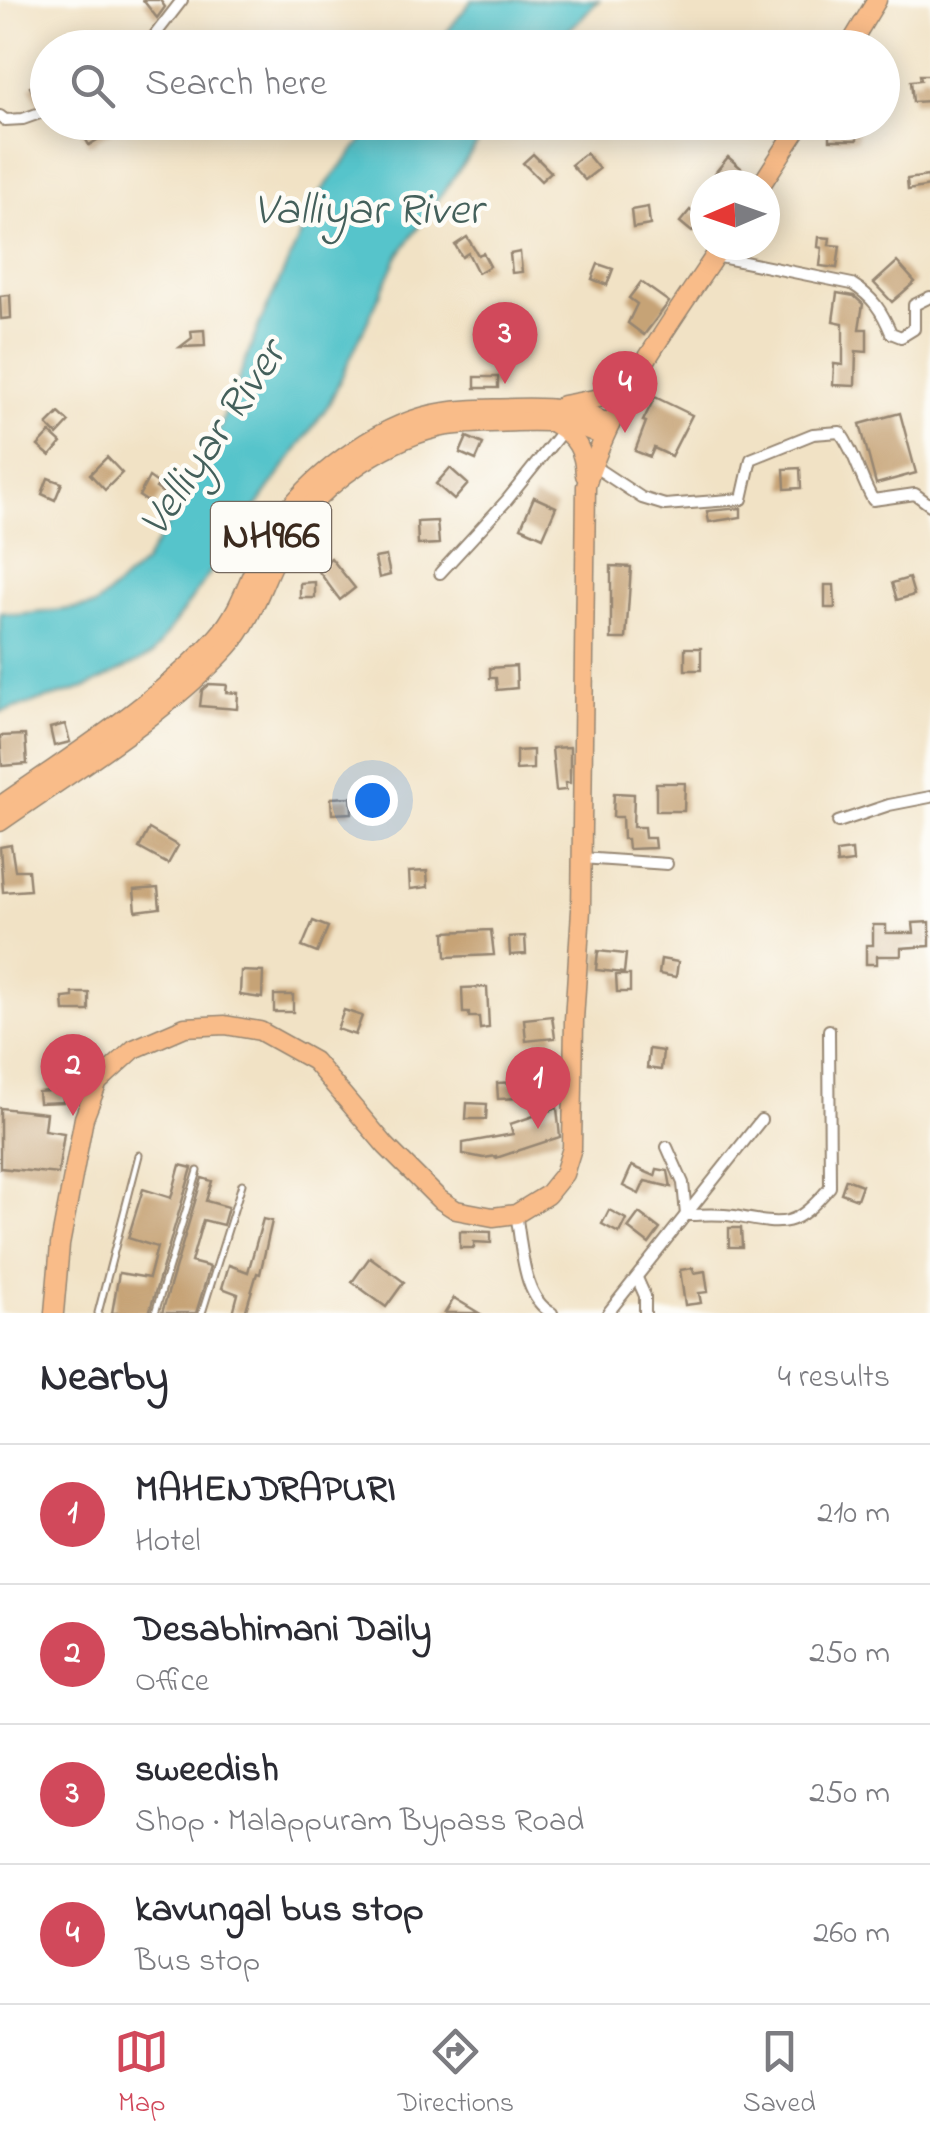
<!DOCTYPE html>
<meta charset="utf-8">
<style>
body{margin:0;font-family:"Indie Flower",sans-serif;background:#f2f2f3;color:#2b2b33}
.compass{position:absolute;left:690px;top:170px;width:90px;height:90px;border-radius:50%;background:#fff;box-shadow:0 5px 25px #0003;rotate:268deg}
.you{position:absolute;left:372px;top:800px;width:35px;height:35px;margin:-25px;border:8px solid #fff;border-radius:50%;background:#1a73e8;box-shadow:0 0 0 15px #1a73e833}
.badge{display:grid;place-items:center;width:65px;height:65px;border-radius:50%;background:#d1495b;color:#fff;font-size:32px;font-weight:700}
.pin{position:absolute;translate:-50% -82px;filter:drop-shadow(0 2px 5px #0008)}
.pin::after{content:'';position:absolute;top:52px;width:35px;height:30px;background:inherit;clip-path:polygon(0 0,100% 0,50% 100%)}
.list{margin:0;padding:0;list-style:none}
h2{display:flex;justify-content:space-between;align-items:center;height:130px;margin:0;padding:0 40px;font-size:42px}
h2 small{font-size:32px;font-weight:400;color:#7c7c81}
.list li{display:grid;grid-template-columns:65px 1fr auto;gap:30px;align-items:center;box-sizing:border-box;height:140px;padding:0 40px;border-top:2px solid #e1e1e2}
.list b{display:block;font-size:38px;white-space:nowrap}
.list p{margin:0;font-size:32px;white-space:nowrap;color:#7c7c81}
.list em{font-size:32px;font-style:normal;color:#7c7c81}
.icon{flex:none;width:55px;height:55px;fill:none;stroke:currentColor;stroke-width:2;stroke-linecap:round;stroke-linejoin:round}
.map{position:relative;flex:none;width:930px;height:1313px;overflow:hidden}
.search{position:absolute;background:#fff;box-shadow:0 5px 25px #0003;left:30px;right:30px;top:30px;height:110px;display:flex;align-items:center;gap:25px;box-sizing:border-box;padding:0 35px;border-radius:55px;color:#7c7c81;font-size:38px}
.sheet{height:690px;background:#fff}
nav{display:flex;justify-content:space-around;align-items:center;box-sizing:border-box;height:140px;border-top:2px solid #e1e1e2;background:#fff;font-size:28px;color:#7c7c81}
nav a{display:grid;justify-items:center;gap:5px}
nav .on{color:#d1495b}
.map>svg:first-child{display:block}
.water{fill:#56c4cb;stroke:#487774;stroke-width:2.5}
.building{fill:#c6a376}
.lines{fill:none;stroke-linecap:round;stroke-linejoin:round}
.lane-casing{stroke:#968672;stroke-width:9}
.street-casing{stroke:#968672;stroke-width:14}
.highway-casing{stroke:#968672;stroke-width:21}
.lane{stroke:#fff;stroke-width:5}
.street{stroke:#fff;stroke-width:10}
.highway{stroke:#f9bc89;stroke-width:18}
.labels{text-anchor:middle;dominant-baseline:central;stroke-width:9;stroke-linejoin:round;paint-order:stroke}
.shield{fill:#fdfcf7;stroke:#75695f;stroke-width:2.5}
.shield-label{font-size:40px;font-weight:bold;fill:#3b2a1e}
.water-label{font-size:45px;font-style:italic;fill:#44605b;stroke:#fdfcf7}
</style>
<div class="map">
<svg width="930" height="1313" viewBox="0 0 930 1313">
<rect width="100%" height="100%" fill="#fdfcf7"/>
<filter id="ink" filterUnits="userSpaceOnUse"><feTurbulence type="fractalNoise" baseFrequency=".01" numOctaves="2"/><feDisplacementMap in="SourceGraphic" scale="20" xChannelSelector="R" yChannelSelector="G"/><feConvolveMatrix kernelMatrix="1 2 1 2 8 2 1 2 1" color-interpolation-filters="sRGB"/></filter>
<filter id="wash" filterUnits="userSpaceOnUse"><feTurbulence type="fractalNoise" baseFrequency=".0048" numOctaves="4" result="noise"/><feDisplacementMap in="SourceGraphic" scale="40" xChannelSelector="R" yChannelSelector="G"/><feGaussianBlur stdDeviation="2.25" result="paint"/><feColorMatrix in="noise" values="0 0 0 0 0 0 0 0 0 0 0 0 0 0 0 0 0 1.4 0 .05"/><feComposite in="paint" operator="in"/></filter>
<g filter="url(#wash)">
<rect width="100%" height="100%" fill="#f1e2c5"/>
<g class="water">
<polygon points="472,0 599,0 552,47 435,47"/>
<polygon points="376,123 492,123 398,256 329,404 152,655 85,688 0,712 0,612 18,615 95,606 144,563 206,463 260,323 320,193"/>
</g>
<g id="blocks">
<g class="building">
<polygon points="143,0 160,0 165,7 157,18"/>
<polygon points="920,75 930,75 930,101 913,102 911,81 921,80"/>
<polygon points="48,78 48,99 38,104 30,87"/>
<polygon points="76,122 126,122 89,145"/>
<rect x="830" y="122" width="27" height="18"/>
<polygon points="586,153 599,169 585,180 571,165"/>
<polygon points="533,154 551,172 541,181 523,163"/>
<polygon points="728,157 747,173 738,185 731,185 715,173"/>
<polygon points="928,176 930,186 908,190 907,179"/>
<polygon points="648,207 650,225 633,228 631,210"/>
<polygon points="690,210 702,220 692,232 680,222"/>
<polygon points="467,237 478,255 483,253 490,266 478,273 468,253 462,257 455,245"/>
<polygon points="819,237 830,238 829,245 840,246 837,268 820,266 822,248 818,247"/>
<polygon points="520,252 522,272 512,273 510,254"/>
<polygon points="897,262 915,282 892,302 874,283"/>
<polygon points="598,264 613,269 607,285 592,279"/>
<polygon points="641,282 669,302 644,335 628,323 637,304 629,298"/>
<polygon points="837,293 854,296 863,304 859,329 867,329 867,352 856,351 855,386 833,385 834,364 843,365 843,323 833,321"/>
<polygon points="10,295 11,318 1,319 0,296"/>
<polygon points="204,330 205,346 180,347 192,338 191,331"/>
<rect x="475" y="377" width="23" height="11"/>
<polygon points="655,397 692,415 671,456 654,448 650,457 635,451 646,422 643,421"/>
<polygon points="59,413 69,422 57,435 47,425"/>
<polygon points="900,413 916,473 876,484 860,424"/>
<polygon points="50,433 61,443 50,456 38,446"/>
<polygon points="467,437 483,444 476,460 460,453"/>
<polygon points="107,457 122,473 105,490 90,474"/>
<polygon points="450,468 468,484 454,500 436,484"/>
<polygon points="800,468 801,488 785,489 784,469"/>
<polygon points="149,477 159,484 156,488 163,493 154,506 139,496"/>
<polygon points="48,478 62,483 55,500 42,494"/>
<polygon points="534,497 556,507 543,537 521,527"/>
<polygon points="741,508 741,517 709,522 707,511"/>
<polygon points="437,521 439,544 418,545 417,522"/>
<polygon points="386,556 390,575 379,578 375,558"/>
<polygon points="331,558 355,588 340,600 317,569"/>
<polygon points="611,566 631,567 626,639 611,639"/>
<polygon points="909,578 914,595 897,600 892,583"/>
<polygon points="315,582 315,598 300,598 300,583"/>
<polygon points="825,585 834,585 835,608 825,608"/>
<rect x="685" y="648" width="16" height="22"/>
<polygon points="516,666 517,688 497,690 496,678 490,678 490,668"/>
<polygon points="209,684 227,685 226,692 238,693 237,709 200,706 202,690"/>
<polygon points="65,724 70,742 54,746 50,728"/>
<polygon points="25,735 27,764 2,766 0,736"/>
<polygon points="570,747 570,783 565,783 566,790 556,791 552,748"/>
<polygon points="533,750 533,769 516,770 516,751"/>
<polygon points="656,783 685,783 684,811 656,811"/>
<polygon points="614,793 634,794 633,827 644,827 645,838 654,838 655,848 628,849 627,839 623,839 622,817 613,817"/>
<polygon points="351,797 352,813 332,814 331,798"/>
<polygon points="149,829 178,846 168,864 139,848"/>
<polygon points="11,845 15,870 28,870 30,890 3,892 0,847"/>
<polygon points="852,850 853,862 837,864 836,852"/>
<polygon points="427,871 428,887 410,889 409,872"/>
<polygon points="158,888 160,908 136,911 134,890"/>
<polygon points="313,921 328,927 317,953 302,947"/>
<polygon points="930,922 930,946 901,948 901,956 877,956 877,964 866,964 866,945 873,945 873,925 886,925 886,933 914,933 913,923"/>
<polygon points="491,930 494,955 446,957 445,932"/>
<polygon points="525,936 526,954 510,955 509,937"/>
<polygon points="598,951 626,954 624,973 596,970"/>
<polygon points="661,959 678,962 676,977 659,974"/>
<polygon points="241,971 263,972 262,998 240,995"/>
<polygon points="616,975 630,975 630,992 617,992"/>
<polygon points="487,987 489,1028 480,1029 479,1017 469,1017 469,1013 463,1013 462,988"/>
<polygon points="73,993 89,993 89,1011 64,1011 63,998 73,997"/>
<rect x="274" y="995" width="19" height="17"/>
<polygon points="344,1010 362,1016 355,1035 337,1029"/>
<polygon points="552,1016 555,1038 526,1041 524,1019"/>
<polygon points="649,1049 663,1051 661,1070 647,1068"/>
<polygon points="519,1082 520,1098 498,1099 497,1083"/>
<polygon points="48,1083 63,1083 63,1102 39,1103 38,1092 48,1091"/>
<polygon points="467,1103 487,1104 486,1119 466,1119"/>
<polygon points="0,1108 46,1113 44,1130 64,1133 58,1174 0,1168"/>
<polygon points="557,1108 560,1137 496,1158 496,1156 484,1158 463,1154 463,1143 513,1134 510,1124"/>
<polygon points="180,1165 192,1168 149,1313 112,1313 119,1273 149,1278 157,1247 128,1238 143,1189 171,1198"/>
<polygon points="632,1166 655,1176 657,1169 668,1171 671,1187 645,1181 639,1194 623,1186"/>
<polygon points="202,1178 212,1181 206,1201 228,1207 223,1225 203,1220 191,1262 210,1267 196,1313 162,1313"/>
<polygon points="846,1179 862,1185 857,1199 841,1193"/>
<polygon points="609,1210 626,1219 619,1233 602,1224"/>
<polygon points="639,1213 660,1229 649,1244 628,1228"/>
<polygon points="263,1219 272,1221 260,1274 257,1273 245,1313 233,1313 238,1294 222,1288 229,1265 248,1272"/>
<polygon points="729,1228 741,1228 742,1247 729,1247"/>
<polygon points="460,1231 491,1232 491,1243 474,1242 474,1248 460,1248"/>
<polygon points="370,1257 404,1282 386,1307 352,1282"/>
<polygon points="693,1268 694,1273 705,1271 708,1292 699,1293 701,1303 685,1305 680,1270"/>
<polygon points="454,1298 479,1313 445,1313"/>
</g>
</g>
</g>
<g filter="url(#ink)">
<use href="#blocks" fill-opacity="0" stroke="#968672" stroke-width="2.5"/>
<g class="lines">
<defs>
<g id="lane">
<polyline points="98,1313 139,1155"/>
<polyline points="155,1313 198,1171"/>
<polyline points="202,1313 242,1184"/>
</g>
<g id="street">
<polyline points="145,48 182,0"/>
<polyline points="0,116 5,120 23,119 48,110"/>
<path d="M715 256 852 284C873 297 882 311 891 333L901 337 914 329V305L930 297"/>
<path d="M592 465 642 498 665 505 742 499 751 459 813 434 840 432C857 456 859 476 873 500L915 494 930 505"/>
<polyline points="440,573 507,500 564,429"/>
<polyline points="838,822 889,805 930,797"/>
<polyline points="581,858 667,864"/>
<path d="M667 1147 683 1183 686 1215C702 1215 718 1213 734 1216 785 1226 794 1229 830 1187L829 1030"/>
<path d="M516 1214C522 1244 522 1298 552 1313"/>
<polyline points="637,1278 645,1296 645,1313"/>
<polyline points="608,1313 761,1120"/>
</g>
<g id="highway">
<polyline points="848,48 877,0"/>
<polyline points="761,185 802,122"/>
<polyline points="563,405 626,393"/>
<path d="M555 424C577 437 584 451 585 475"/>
<path d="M0 806C70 757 159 701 217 637 248 603 253 554 282 517 319 469 384 421 445 412 468 408 491 409 514 408 547 407 581 408 610 425"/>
<path d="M0 822C74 770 167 714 228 647 259 612 266 565 292 528 326 481 391 436 448 426 470 423 494 423 516 422 549 421 574 421 604 437"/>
<path d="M54 1313 60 1245 84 1118 98 1082 134 1049 185 1027 225 1025 260 1031 314 1061 386 1146 439 1199 456 1210 493 1217 516 1214 547 1195 564 1174 572 1148 574 1020 581 910 586 486C613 397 672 322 722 245"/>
</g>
</defs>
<use href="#lane" class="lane-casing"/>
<use href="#street" class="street-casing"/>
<use href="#highway" class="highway-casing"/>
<use href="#lane" class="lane"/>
<use href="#street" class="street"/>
<use href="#highway" class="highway"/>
</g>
</g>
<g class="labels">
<rect class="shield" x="211" y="502" width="120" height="70" rx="8"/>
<g class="shield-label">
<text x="271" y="537">NH966</text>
</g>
<g class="water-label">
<text x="368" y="212">Valliyar River</text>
<text transform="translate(214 440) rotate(-56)">Velliyar River</text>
</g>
</g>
</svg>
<svg class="compass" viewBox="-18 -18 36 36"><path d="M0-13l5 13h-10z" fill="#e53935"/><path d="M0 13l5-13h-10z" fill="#7c7c81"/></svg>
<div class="you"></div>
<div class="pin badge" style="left:538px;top:1129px">1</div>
<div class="pin badge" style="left:73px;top:1116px">2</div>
<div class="pin badge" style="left:505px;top:384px">3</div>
<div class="pin badge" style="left:625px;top:433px">4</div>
<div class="search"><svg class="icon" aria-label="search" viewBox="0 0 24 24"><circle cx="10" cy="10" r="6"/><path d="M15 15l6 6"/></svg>Search here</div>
</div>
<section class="sheet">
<h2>Nearby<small>4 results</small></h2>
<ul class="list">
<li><span class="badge">1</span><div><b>MAHENDRAPURI</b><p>Hotel</p></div><em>210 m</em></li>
<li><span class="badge">2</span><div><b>Desabhimani Daily</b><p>Office</p></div><em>250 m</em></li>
<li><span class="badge">3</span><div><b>sweedish</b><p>Shop · Malappuram Bypass Road</p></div><em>250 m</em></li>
<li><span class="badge">4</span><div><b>kavungal bus stop</b><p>Bus stop</p></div><em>260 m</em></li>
</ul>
</section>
<nav>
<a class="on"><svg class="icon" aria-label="map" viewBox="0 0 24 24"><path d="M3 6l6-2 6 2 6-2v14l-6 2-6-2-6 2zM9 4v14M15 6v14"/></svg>Map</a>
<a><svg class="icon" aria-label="directions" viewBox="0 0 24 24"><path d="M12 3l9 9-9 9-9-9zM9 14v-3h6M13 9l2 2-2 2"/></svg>Directions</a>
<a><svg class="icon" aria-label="saved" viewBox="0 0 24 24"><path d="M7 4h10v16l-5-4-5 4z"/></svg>Saved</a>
</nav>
